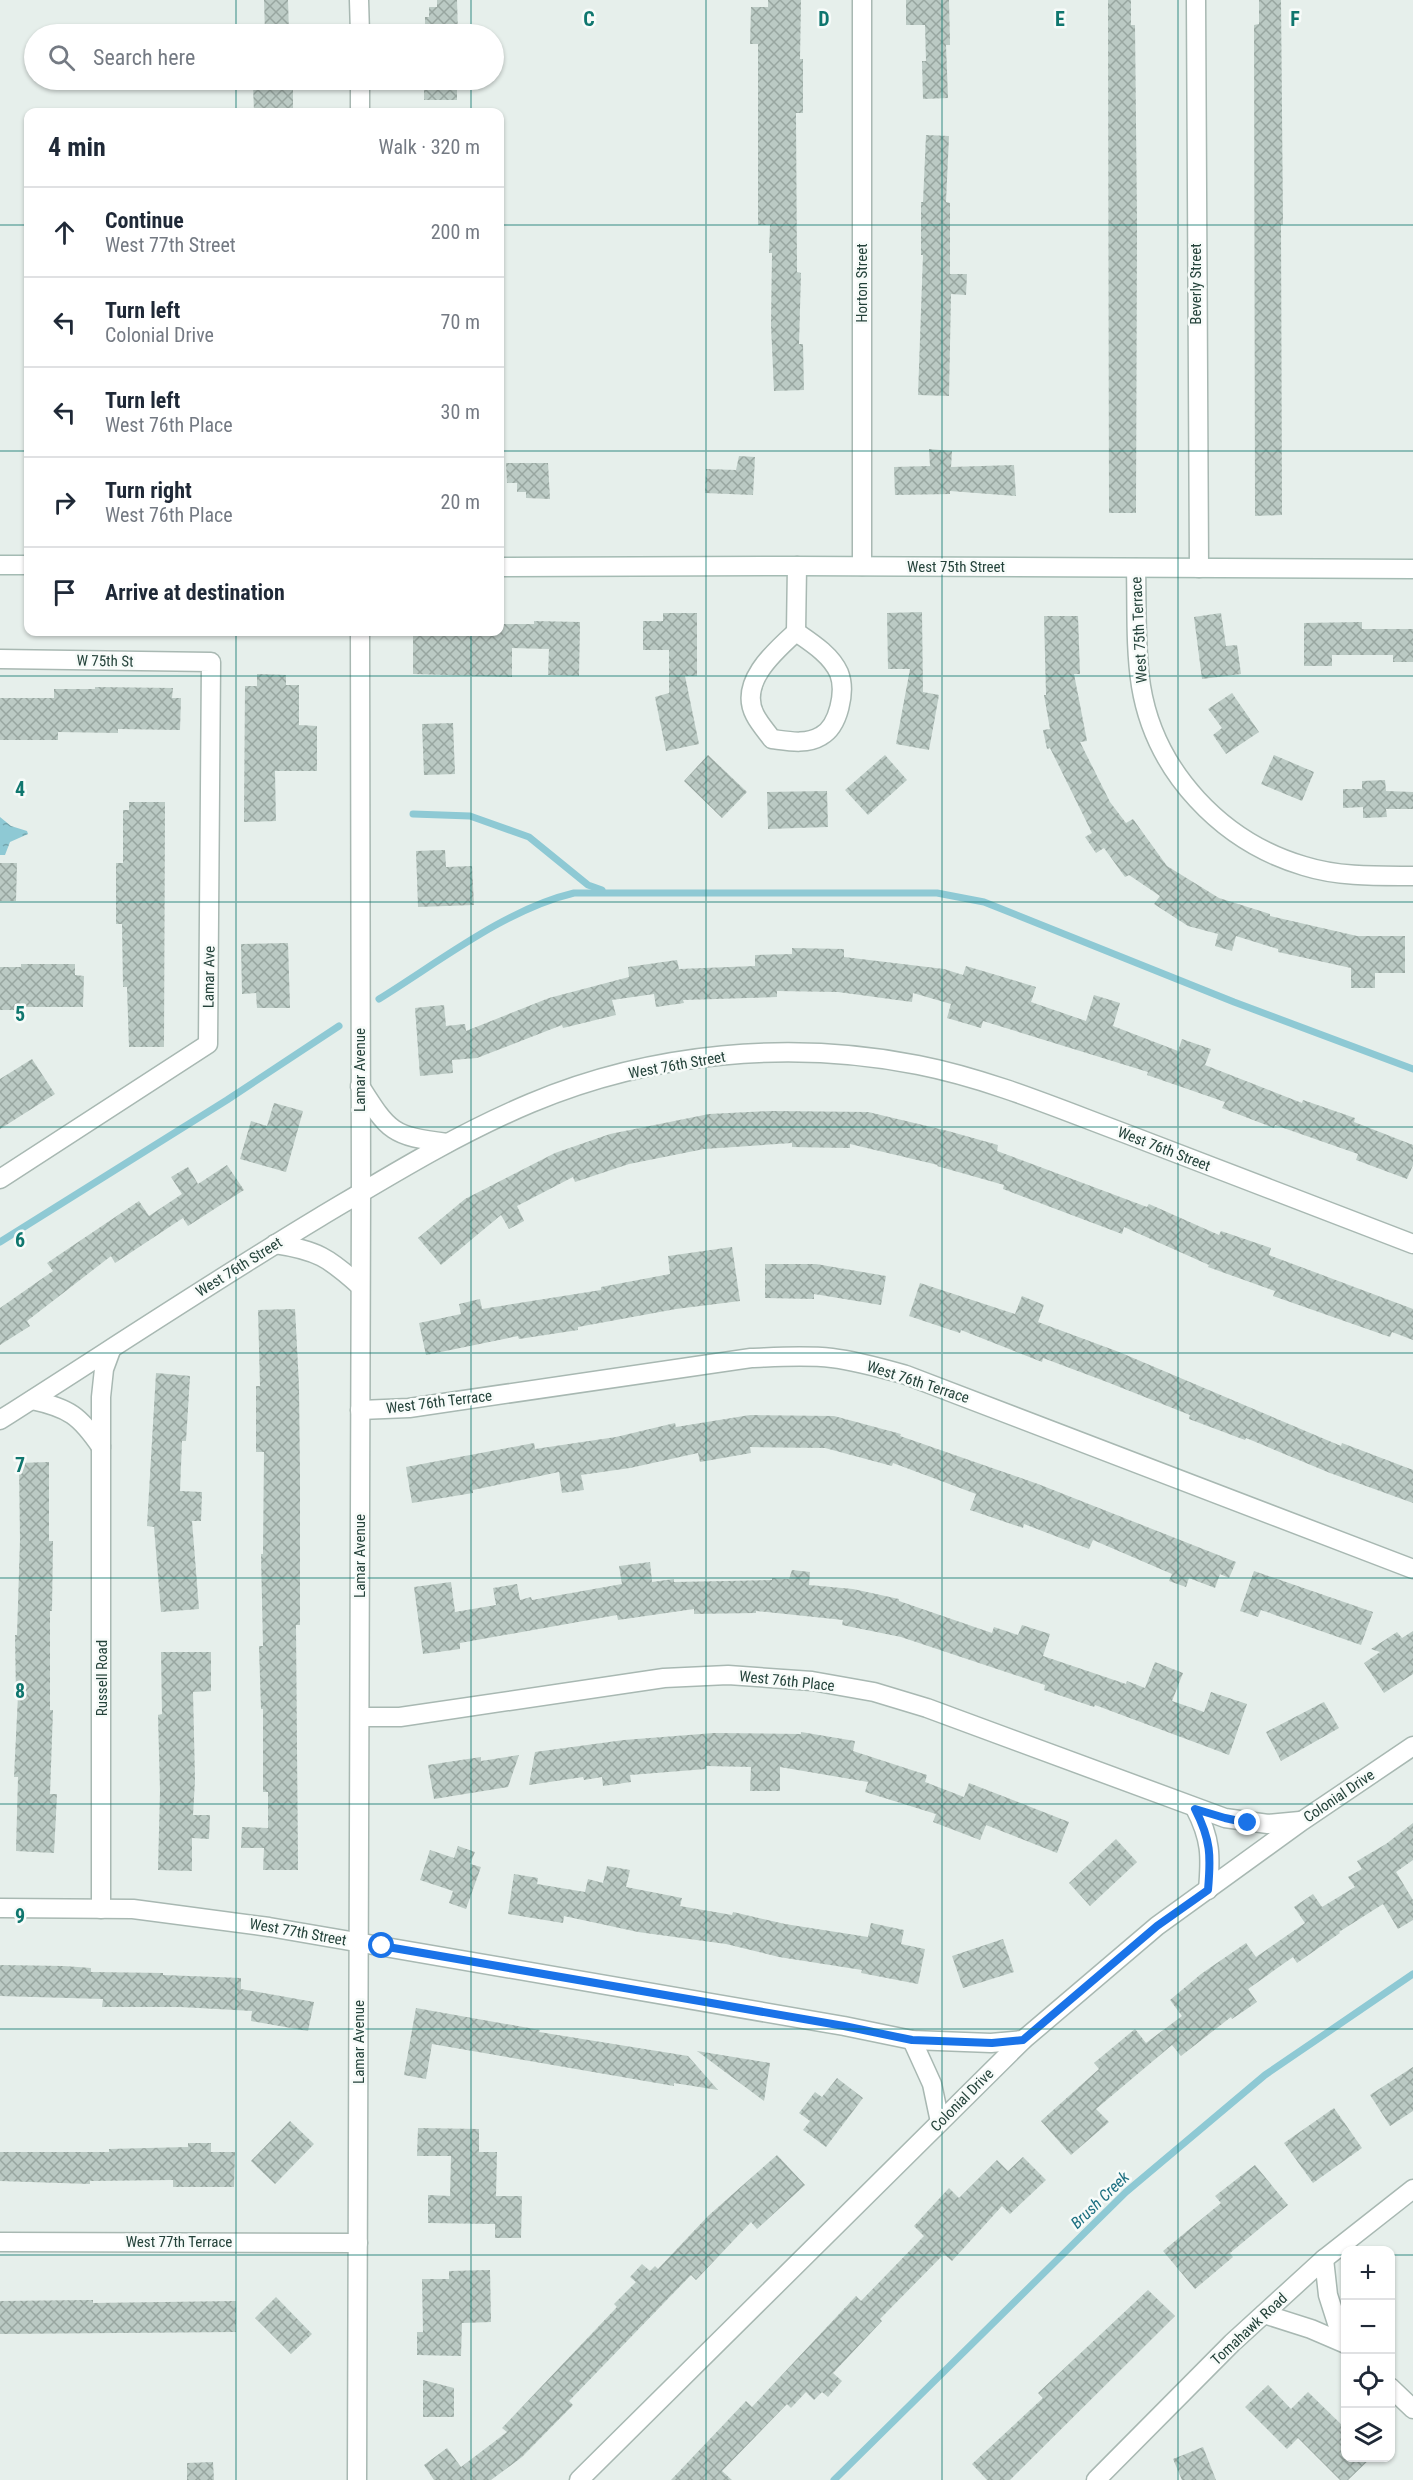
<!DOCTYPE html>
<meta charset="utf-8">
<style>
body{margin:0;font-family:"Roboto Condensed",sans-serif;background:#f2f2f3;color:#1f2937}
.controls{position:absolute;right:18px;bottom:18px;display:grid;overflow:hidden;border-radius:12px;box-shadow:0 2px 4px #0004}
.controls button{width:54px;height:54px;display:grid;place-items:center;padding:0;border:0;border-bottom:2px solid #e0e1e3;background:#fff;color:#1f2937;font:30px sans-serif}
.stop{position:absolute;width:18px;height:18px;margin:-14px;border:4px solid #1a73e8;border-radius:50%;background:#fff}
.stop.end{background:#1a73e8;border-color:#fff;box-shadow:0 2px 6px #0008}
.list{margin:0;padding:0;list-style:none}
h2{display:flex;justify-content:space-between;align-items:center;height:78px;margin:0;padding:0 24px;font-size:26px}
h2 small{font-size:20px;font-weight:400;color:#747a83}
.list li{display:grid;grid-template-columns:39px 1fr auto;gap:18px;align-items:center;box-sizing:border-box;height:90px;padding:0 24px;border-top:2px solid #e0e1e3}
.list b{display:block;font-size:22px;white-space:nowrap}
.list p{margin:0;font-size:20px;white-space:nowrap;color:#747a83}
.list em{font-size:20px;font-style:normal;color:#747a83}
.icon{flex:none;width:33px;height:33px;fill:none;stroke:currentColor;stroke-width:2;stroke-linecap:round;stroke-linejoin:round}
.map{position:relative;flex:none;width:1413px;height:2480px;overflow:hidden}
.search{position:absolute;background:#fff;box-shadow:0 2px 4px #0004;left:24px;top:24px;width:480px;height:66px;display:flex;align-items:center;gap:15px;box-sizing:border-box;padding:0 21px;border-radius:33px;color:#747a83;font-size:22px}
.panel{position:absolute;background:#fff;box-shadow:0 2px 4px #0004;left:24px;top:108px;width:480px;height:528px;border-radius:12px}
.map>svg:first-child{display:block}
.water{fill:url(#water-ripples)}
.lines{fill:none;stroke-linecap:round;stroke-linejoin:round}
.stream{stroke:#8ec9d4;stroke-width:7}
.building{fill:url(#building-cross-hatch)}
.minor-casing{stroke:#a8b8b2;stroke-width:21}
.tertiary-casing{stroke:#a8b8b2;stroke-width:21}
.secondary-casing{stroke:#a4bbb3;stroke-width:21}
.minor{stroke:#fff;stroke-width:18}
.tertiary{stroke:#fff;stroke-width:18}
.secondary{stroke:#fff;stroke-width:18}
.route{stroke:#1a73e8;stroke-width:8}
.grid{fill:none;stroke:#0f766e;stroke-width:1.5;stroke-opacity:0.55}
.labels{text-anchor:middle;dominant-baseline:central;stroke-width:5;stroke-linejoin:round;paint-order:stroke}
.street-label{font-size:15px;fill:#24423a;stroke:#f7fbf9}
.water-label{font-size:16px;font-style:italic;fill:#1c6f80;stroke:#f7fbf9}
.grid-label{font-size:20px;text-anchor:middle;font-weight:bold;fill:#0f766e;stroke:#f7fbf9;stroke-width:5;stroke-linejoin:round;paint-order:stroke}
</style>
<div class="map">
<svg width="1413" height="2480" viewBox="0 0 1413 2480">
<defs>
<pattern id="water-ripples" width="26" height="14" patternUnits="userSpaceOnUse" patternTransform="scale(1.5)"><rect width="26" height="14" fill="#8ec9d4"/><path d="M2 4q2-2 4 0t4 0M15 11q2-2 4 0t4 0" fill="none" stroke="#74a5ad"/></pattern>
<pattern id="building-cross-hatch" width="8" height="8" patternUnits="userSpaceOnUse" patternTransform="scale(1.5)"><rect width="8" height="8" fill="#bbcac4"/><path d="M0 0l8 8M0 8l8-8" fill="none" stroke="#98a6a0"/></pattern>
</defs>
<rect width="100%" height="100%" fill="#e6efeb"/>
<polygon class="water" points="0,817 11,826 27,831 28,834 10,842 5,855 0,855"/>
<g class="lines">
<g class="stream">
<polyline points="413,814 470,816 529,837 588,885 602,890"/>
<path d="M379 999C439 962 506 909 574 893H937L984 902 1234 1002 1413 1069"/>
<polyline points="0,1242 227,1100 339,1026"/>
<polyline points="834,2480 1126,2192 1265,2075 1413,1974"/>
</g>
</g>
<g class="building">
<polygon points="264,0 288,0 289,34 265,34"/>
<polygon points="437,0 457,0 458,34 425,34 425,17 429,17 429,7 437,7"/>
<polygon points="768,0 801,0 800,59 803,59 803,113 796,113 797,272 801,273 799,344 803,344 804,390 774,391 771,325 772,253 769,253 770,225 758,225 758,44 750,44 751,7 768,7"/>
<polygon points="906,0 949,0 950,45 946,45 948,98 923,99 922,61 926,61 925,25 906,25"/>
<polygon points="1108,0 1131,0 1131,25 1135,25 1137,223 1136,513 1109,513"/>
<polygon points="1259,0 1281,0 1283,225 1281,225 1282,515 1255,516 1254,25 1259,24"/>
<rect x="424" y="80" width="33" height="20"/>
<polygon points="293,84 293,112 254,112 253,85"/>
<polygon points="926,135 949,136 946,202 950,203 950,274 967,274 966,295 951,294 949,396 918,395 923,255 921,255 921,202 923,202"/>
<polygon points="929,449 952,451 951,467 1014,465 1016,496 950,491 950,494 895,495 894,467 930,466"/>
<polygon points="739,456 755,457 753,495 705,493 706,469 736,470"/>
<polygon points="506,463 548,463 550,499 526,498 526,492 517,492 517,483 507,483"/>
<polygon points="922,612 923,692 939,695 929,750 896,744 910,669 888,669 887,613"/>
<polygon points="663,613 697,613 697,676 685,676 699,744 666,751 655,697 669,693 669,650 643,650 643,621 663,621"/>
<polygon points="1221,613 1226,646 1237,645 1241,674 1202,679 1194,617"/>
<polygon points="1044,616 1078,616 1080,674 1074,674 1087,741 1080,742 1110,802 1126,823 1133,819 1167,866 1219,898 1270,914 1270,916 1357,936 1405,936 1405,973 1375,973 1375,988 1351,988 1351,968 1278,952 1278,949 1236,936 1232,951 1215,946 1218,934 1188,926 1154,904 1160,896 1129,875 1125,877 1104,848 1096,853 1085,837 1092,833 1050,748 1047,749 1043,730 1050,729 1044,695 1046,695"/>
<polygon points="534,621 580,622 579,676 548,675 549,649 512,648 512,677 413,674 413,632 500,632 500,624 534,624"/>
<polygon points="1362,622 1362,629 1413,629 1413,662 1393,662 1393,655 1332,655 1332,666 1304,666 1304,623"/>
<polygon points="257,674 286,675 286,685 299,685 299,725 317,726 317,771 275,771 276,821 244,822 245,686 257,686"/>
<polygon points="95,687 173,688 172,698 181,698 180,730 118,729 118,733 58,732 58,740 0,740 0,698 54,698 54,689 95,689"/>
<polygon points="1232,693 1259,732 1226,754 1213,735 1222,728 1208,709"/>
<polygon points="453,723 455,774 424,775 422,724"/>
<polygon points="708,755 747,792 722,818 684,781"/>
<polygon points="885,755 907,780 868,815 845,790"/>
<polygon points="1274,755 1314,772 1302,801 1261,784"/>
<polygon points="1385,780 1386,791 1413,792 1413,809 1386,809 1387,817 1363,818 1363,807 1343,808 1343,789 1362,789 1362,781"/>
<polygon points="827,791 828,827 768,829 767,792"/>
<polygon points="129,802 165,802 164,1047 129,1047 127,987 123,987 122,924 116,924 116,863 123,863 123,810 129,810"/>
<polygon points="445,850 446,867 472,866 474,905 418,907 416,851"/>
<polygon points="0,863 17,863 16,901 0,901"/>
<polygon points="288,943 290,1008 257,1008 256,993 242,994 241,944"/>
<polygon points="792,948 844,949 844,957 944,969 963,975 966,966 1036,987 1031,1002 1086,1021 1094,995 1120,1003 1113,1026 1178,1051 1182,1039 1211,1049 1205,1065 1302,1103 1303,1100 1355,1118 1354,1122 1413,1145 1413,1165 1407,1179 1356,1160 1358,1154 1275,1125 1274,1128 1222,1108 1225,1102 1147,1075 1148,1072 983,1021 981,1028 947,1018 951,1004 913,993 912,1002 838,992 777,991 777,997 683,1000 684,1003 656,1007 654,994 612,1000 616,1015 563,1028 562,1025 477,1058 452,1060 453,1073 420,1076 415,1008 444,1005 446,1026 465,1024 466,1031 549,998 629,977 628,967 677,960 679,969 755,966 755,955 792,954"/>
<polygon points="21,964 75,964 75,975 84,976 83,1007 22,1007 22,1010 0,1010 0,967 21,967"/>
<polygon points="32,1059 55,1094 0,1129 0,1079"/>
<polygon points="274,1103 303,1111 286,1172 240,1159 251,1121 267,1126"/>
<polygon points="770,1111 868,1112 948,1131 998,1145 997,1151 1147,1207 1149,1204 1219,1235 1221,1231 1271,1248 1269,1255 1413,1309 1413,1340 1392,1332 1390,1337 1273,1296 1275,1291 1208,1267 1209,1265 1124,1227 1122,1234 1003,1189 1004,1185 937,1166 938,1165 850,1144 850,1148 792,1147 792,1143 704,1149 629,1164 575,1182 573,1177 517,1206 524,1221 509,1229 501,1215 441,1265 418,1238 465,1199 555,1153 610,1134 709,1114"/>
<polygon points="227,1165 244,1190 188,1226 183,1218 115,1263 111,1256 27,1321 30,1326 0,1345 0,1308 53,1271 47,1263 139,1201 149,1216 182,1194 171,1177 188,1167 198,1184"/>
<polygon points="732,1247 740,1301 676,1309 578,1327 578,1330 519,1339 518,1336 426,1355 419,1323 461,1314 459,1304 480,1299 482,1309 601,1290 601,1287 670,1274 668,1256"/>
<polygon points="765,1264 816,1264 886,1276 881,1305 814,1294 814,1299 765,1298"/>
<polygon points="920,1283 1015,1314 1022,1296 1044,1305 1038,1322 1119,1352 1341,1446 1342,1443 1413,1470 1413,1503 1330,1473 1246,1438 1245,1440 1189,1419 1190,1415 1107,1382 1043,1358 1042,1362 961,1330 960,1333 909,1316"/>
<polygon points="295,1309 299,1386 300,1475 300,1625 296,1625 298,1870 263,1870 264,1848 241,1848 242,1827 268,1828 268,1792 263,1792 263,1709 261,1709 259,1646 263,1646 261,1554 263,1554 264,1452 256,1452 256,1386 260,1386 258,1310"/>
<polygon points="156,1373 190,1376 186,1441 182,1441 180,1491 202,1492 201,1521 192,1521 199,1609 161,1612 154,1527 147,1526"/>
<polygon points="750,1415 834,1416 901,1434 900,1436 1038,1484 1236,1562 1229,1578 1220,1574 1215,1588 1189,1578 1186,1587 1169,1581 1172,1574 1093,1540 1089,1549 1024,1524 1023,1528 970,1510 976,1494 893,1463 892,1466 825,1448 750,1447 751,1453 700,1462 698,1453 630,1468 581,1475 584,1490 562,1493 559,1472 473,1490 473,1493 412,1503 406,1467 534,1443 535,1449 616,1437 675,1423 676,1427"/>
<polygon points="49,1462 49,1541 53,1541 52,1611 50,1611 50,1710 53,1710 50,1794 57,1794 54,1853 16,1851 18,1777 14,1777 18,1695 16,1695 15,1635 17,1635 20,1540 19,1463"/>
<polygon points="650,1562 652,1582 674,1579 674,1582 772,1580 772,1578 789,1579 792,1570 810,1572 809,1585 853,1589 899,1599 899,1601 992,1633 994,1627 1018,1635 1022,1625 1050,1634 1043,1656 1126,1684 1127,1681 1145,1688 1155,1662 1183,1673 1172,1701 1204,1712 1211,1692 1247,1704 1229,1755 1095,1705 1094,1707 1044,1690 1045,1685 901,1637 842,1625 843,1620 756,1611 756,1613 694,1614 694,1609 618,1620 617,1615 460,1643 460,1649 423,1654 414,1587 451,1582 455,1612 496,1605 493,1588 517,1584 520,1600 531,1597 532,1600 622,1584 619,1566"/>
<polygon points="1254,1571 1373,1612 1361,1645 1261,1610 1258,1617 1240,1611"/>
<polygon points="1413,1631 1413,1674 1384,1693 1364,1663 1380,1652 1371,1649 1397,1632 1402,1638"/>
<polygon points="161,1652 211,1652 211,1691 193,1692 195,1780 193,1815 210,1815 209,1839 192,1838 192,1871 158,1870 160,1791 158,1715 162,1714"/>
<polygon points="1324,1702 1339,1728 1281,1761 1266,1732"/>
<polygon points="801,1732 855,1741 853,1751 927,1775 925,1782 964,1797 969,1783 1069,1822 1057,1853 986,1825 980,1840 933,1822 936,1814 865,1792 868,1782 780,1767 780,1791 750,1791 751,1767 706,1766 706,1769 630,1775 631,1782 603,1786 602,1777 584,1780 583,1777 529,1785 535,1752 624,1740 714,1733 801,1734"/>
<polygon points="519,1755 508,1787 434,1799 428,1765 481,1757 481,1761"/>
<polygon points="1413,1823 1413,1860 1396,1872 1413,1900 1413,1920 1398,1929 1383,1904 1339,1932 1340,1933 1297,1963 1293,1957 1248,1989 1257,2002 1232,2019 1231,2017 1181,2056 1172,2045 1096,2109 1109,2122 1071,2155 1041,2121 1099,2069 1094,2063 1135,2029 1146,2043 1182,2016 1170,2000 1201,1974 1246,1943 1256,1957 1305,1923 1294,1907 1313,1894 1322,1907 1355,1887 1348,1877 1362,1869 1357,1861 1386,1844"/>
<polygon points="1116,1839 1137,1862 1090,1906 1069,1883"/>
<polygon points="458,1846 475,1852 470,1864 481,1867 466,1909 449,1903 453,1891 420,1880 430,1850 454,1858"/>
<polygon points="607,1866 630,1870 626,1887 682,1898 680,1906 732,1915 733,1912 785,1924 868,1937 871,1923 904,1930 901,1944 925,1949 918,1984 861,1973 862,1970 779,1957 726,1944 638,1932 564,1916 563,1923 508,1914 514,1874 538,1878 537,1884 585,1892 588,1879 603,1883"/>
<polygon points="1003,1939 1014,1972 963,1988 952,1956"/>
<polygon points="0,1965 64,1966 91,1968 91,1972 163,1973 163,1975 241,1978 241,1989 314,2002 308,2031 251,2021 252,2011 181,2007 102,2007 103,1999 0,1996"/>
<polygon points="416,2008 540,2030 539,2032 688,2056 718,2090 674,2083 674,2086 432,2044 426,2079 404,2075"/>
<polygon points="697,2051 770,2063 764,2101"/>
<polygon points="1413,2067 1413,2111 1390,2126 1370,2095"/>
<polygon points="837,2078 863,2098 826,2147 803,2130 810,2121 799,2113 815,2092 822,2097"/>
<polygon points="1334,2108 1362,2148 1313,2183 1284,2143"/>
<polygon points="290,2121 314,2144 275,2184 251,2161"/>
<polygon points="418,2128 479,2129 479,2152 497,2152 496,2196 522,2196 521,2238 495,2238 495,2224 428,2223 428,2195 450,2196 451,2156 417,2156"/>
<polygon points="188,2143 211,2143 211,2152 235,2152 234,2187 173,2187 173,2180 90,2181 90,2184 0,2181 0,2152 109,2152 109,2149 188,2147"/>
<polygon points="777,2155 805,2185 757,2229 751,2222 696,2280 691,2275 569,2401 573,2405 522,2457 491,2480 434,2480 424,2465 447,2448 461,2467 507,2432 502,2428 617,2307 614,2304 636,2282 630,2277 642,2264 650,2271 655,2266 658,2269 708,2216"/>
<polygon points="1023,2157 1046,2180 1010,2214 1002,2206 952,2261 944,2254 880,2319 882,2321 833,2373 842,2381 828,2397 822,2392 814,2400 806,2392 791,2408 787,2404 722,2471 732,2480 671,2480 746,2401 752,2407 856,2296 861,2301 924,2236 914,2226 949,2188 959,2198 997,2160 1008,2171"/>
<polygon points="1255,2165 1288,2205 1230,2253 1233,2257 1195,2289 1163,2251 1221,2203 1215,2196"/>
<polygon points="490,2270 491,2322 462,2323 461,2356 417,2355 417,2332 423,2332 422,2279 449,2279 449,2271"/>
<polygon points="1148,2290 1175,2316 1010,2480 987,2480 972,2464 1043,2398 1038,2393"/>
<polygon points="276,2297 312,2334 291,2354 255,2318"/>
<polygon points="93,2300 93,2303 236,2301 236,2332 0,2334 0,2301"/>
<polygon points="423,2380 454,2388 454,2417 423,2417"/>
<polygon points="1268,2385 1291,2409 1308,2392 1346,2429 1346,2457 1372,2457 1348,2480 1340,2480 1298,2438 1287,2449 1245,2407"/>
<polygon points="1203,2447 1216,2480 1182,2480 1173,2459"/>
<polygon points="213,2462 214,2480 187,2480 187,2463"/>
</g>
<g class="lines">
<defs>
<g id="minor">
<polyline points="862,0 862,566"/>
<polyline points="1196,0 1199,568"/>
<path d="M1136 568C1137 607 1135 647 1141 686 1155 772 1222 842 1304 866 1339 877 1377 876 1413 876"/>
<path d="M796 632C812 643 831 655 839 673 846 691 839 726 821 736 806 745 788 741 772 739 766 731 759 723 755 715 738 683 775 651 796 632Z"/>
<polyline points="796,632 797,566"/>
<polyline points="0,659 211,662 208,1044 0,1179"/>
<path d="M32 1400C69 1408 80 1416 101 1447"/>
<path d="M360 1410 409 1408 751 1358C778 1357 805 1355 832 1358 857 1361 881 1368 906 1375L1413 1569"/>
<path d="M0 1420C107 1352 212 1282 320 1217 389 1176 457 1134 531 1103 652 1052 791 1040 918 1065 989 1079 1057 1108 1124 1133 1220 1170 1317 1207 1413 1244"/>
<polyline points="360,1717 400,1717 664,1678 728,1675 812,1681 874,1692 927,1708 1225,1818 1268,1824 1300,1821"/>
<path d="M1195 1808C1211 1839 1211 1856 1208 1890"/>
<polyline points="0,1908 133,1909 269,1927 844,2026 912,2040 991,2043 1023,2040"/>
<polyline points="101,1909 101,1397 104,1369 111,1350"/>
<polyline points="912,2040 932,2084 940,2122"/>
<polyline points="0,2242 358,2243"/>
<polyline points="1324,2259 1328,2295 1343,2342"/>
<polyline points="1264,2314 1311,2329 1346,2344"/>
<polyline points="1390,2387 1413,2409"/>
<polyline points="579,2480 1023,2040 1157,1926 1302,1821 1413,1746"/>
<polyline points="1096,2480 1232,2343 1324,2259 1413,2189"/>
</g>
<g id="tertiary">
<polyline points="359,0 360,34"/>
<polyline points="360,80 360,112"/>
<path d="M360 1086C389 1132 392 1136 447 1143"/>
<path d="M275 1244C317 1250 329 1258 360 1286"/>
<polyline points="357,2480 361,1193 360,632"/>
</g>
<g id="secondary">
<polyline points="0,565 28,565"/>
<polyline points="500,567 797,566 1413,569"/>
</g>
</defs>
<use href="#minor" class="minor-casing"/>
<use href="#tertiary" class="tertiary-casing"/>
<use href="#secondary" class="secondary-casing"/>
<use href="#minor" class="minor"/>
<use href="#tertiary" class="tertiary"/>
<use href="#secondary" class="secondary"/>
</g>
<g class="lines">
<path class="route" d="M382 1946 844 2026 912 2040 992 2043 1023 2040 1157 1926 1208 1890C1211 1856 1211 1840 1195 1809L1225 1818 1248 1823"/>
</g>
<path class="grid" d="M236 0V34M471 0V34M706 0V2480M942 0V2480M1178 0V2480M236 80V112M471 80V112M0 225H28M500 225H1413M0 451H28M500 451H1413M236 632V2480M471 632V2480M0 676H1413M0 902H1413M0 1127H1413M0 1353H1413M0 1578H1413M0 1804H1413M0 2029H1413M0 2255H1346M1390 2255H1413"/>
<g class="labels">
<g class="street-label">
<text transform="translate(862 283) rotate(-90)">Horton Street</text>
<text transform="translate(1196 284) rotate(-90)">Beverly Street</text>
<text x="956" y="567">West 75th Street</text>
<text transform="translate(1139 630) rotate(-93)">West 75th Terrace</text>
<text transform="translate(105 661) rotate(1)">W 75th St</text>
<text transform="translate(209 977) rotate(-89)">Lamar Ave</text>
<text transform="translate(677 1065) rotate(-10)">West 76th Street</text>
<text transform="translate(360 1070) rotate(-90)">Lamar Avenue</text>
<text transform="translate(1164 1149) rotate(21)">West 76th Street</text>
<text transform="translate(239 1267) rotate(-32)">West 76th Street</text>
<text transform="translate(918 1382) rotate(18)">West 76th Terrace</text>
<text transform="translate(439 1402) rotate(-7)">West 76th Terrace</text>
<text transform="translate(360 1556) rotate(-90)">Lamar Avenue</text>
<text transform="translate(102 1678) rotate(-90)">Russell Road</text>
<text transform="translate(787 1681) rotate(6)">West 76th Place</text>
<text transform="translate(1339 1796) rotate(-34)">Colonial Drive</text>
<text transform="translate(298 1932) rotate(10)">West 77th Street</text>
<text transform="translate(359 2042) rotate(-90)">Lamar Avenue</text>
<text transform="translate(962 2100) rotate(-45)">Colonial Drive</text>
<text x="179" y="2242">West 77th Terrace</text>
<text transform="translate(1249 2329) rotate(-43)">Tomahawk Road</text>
</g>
<g class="water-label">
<text transform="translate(1100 2200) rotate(-44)">Brush Creek</text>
</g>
</g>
<g class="grid-label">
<text x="589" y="26">C</text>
<text x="824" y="26">D</text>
<text x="1060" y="26">E</text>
<text x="1295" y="26">F</text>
<text x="20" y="796">4</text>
<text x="20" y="1021">5</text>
<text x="20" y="1247">6</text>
<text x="20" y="1472">7</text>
<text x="20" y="1698">8</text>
<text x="20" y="1923">9</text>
</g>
</svg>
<div class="controls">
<button>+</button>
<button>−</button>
<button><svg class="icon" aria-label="locate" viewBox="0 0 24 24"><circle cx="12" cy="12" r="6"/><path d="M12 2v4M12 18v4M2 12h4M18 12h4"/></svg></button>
<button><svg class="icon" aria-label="layers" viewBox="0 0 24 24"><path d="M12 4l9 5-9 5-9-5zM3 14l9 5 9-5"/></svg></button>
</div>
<div class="stop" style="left:382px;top:1946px"></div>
<div class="stop end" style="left:1248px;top:1823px"></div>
<div class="search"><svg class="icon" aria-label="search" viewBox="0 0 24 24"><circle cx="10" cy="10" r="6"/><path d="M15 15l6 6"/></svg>Search here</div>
<section class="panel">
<h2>4 min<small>Walk · 320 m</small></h2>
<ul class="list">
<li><svg class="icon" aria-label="ahead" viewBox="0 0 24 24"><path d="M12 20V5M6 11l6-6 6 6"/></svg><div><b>Continue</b><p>West 77th Street</p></div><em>200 m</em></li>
<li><svg class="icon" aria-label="left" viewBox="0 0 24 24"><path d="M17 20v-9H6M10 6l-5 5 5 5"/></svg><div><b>Turn left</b><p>Colonial Drive</p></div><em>70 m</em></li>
<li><svg class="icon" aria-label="left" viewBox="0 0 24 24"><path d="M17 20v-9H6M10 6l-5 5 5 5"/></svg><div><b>Turn left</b><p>West 76th Place</p></div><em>30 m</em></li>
<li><svg class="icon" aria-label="right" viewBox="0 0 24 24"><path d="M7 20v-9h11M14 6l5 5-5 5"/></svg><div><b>Turn right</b><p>West 76th Place</p></div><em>20 m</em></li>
<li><svg class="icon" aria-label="arrive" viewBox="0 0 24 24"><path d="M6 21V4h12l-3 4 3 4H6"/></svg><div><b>Arrive at destination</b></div></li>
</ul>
</section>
</div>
